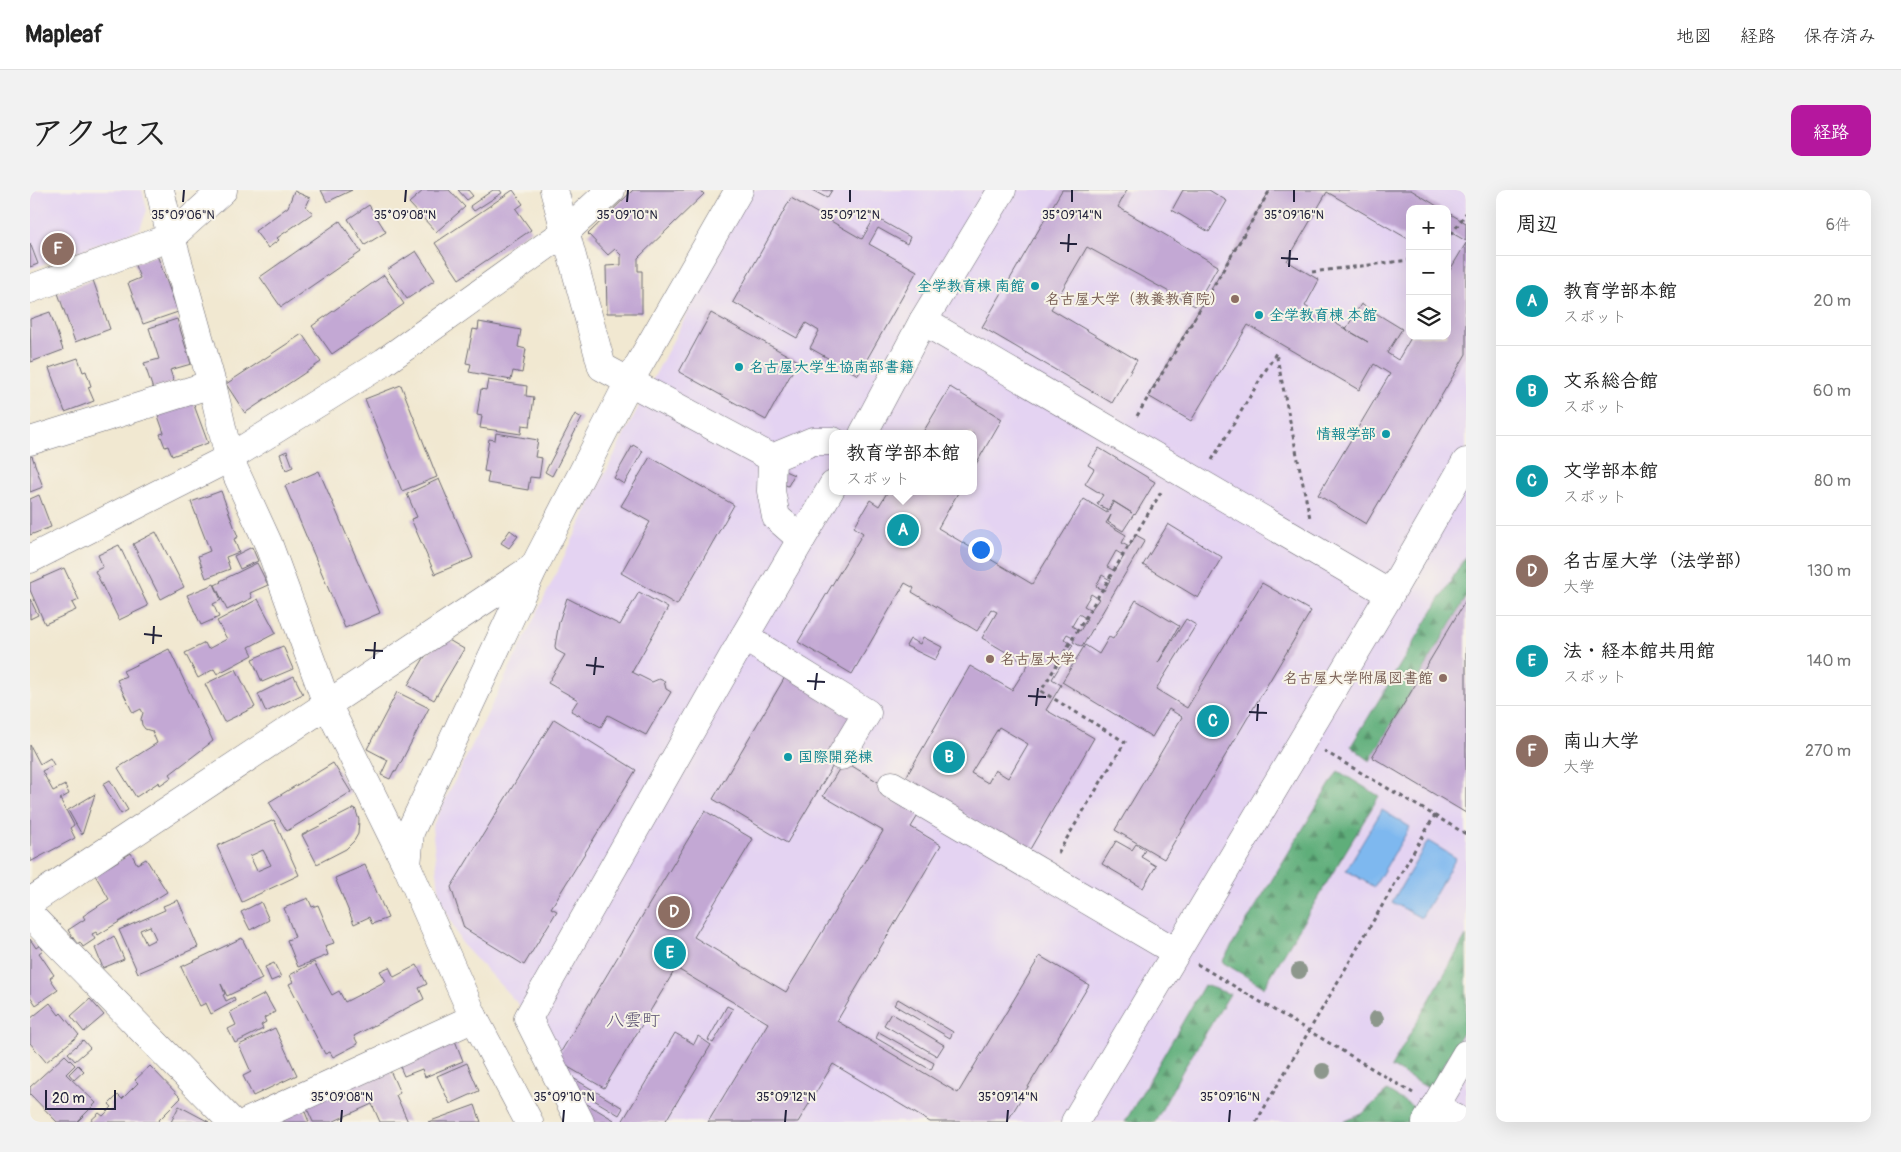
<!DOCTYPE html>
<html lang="ja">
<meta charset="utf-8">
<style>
body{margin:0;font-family:Pangolin,"Klee One",sans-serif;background:#f2f2f2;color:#222}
.controls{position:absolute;right:15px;top:15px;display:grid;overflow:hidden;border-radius:10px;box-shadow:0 5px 20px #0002}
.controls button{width:45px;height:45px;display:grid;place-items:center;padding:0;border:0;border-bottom:1px solid #e0e0e0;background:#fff;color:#222;font:25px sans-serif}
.scale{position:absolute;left:15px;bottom:12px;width:71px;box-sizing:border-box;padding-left:5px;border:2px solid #22223b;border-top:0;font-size:14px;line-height:18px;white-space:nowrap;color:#22223b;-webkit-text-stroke:4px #f7f3e8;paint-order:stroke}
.you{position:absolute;left:950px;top:359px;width:18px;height:18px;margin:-12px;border:4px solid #fff;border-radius:50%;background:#1a73e8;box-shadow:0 0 0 8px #1a73e833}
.badge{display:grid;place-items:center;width:32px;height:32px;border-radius:50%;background:#b5179e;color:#fff;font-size:16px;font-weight:700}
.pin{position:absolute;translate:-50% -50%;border:2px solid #fff;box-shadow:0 1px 5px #0006}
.popup{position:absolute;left:799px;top:240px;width:148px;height:65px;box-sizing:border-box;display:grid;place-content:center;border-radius:10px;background:#fff;filter:drop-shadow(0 1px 4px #0005);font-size:16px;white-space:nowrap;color:#767676}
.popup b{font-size:19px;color:#222}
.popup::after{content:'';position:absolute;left:50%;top:100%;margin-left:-10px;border:10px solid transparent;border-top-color:#fff}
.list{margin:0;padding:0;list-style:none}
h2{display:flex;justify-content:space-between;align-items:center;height:65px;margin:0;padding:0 20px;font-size:21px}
h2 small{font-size:16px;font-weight:400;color:#767676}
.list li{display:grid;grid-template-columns:32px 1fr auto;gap:15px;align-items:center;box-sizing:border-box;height:90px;padding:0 20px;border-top:1px solid #e0e0e0}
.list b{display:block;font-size:19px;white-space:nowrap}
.list p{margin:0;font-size:16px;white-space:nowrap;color:#767676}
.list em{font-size:16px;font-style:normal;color:#767676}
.icon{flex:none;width:28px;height:28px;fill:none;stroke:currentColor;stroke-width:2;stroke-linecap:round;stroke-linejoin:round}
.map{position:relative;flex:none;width:1436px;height:932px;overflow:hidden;border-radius:10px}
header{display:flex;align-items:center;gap:30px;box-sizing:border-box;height:70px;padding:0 25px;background:#fff;border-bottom:1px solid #e0e0e0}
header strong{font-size:24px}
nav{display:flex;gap:28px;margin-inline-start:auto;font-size:18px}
.intro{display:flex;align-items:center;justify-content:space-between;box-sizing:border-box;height:120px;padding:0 30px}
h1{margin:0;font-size:35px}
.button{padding:12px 22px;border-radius:10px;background:#b5179e;color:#fff;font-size:18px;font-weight:700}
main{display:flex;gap:30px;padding:0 30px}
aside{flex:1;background:#fff;border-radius:10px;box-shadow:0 5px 20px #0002}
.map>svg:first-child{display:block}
.built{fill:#e4d3f2;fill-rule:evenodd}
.forest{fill:url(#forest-firs);stroke:#40685a}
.water{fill:#7eb8ef;stroke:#506d95}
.building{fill:#c3a8d4;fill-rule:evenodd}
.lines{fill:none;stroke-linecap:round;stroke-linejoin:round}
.minor-casing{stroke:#6a6770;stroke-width:29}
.path{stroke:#6a6770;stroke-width:3;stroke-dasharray:4 4;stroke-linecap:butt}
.minor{stroke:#fff;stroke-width:28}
.tree{fill:#8d978c}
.ticks{fill:none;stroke:#22223b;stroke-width:2}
.culture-dot{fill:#0f9aa8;stroke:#f7f3e8;stroke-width:2}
.education-dot{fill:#8d6e63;stroke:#f7f3e8;stroke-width:2}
.labels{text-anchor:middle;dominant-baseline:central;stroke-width:4;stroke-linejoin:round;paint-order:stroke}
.culture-label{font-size:15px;font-weight:bold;fill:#0d838f;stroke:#f7f3e8;text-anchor:start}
.education-label{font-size:15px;font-weight:bold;fill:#785e54;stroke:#f7f3e8;text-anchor:end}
.quarter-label{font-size:18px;fill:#5a5171;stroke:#f7f3e8}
.ticks-label{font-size:12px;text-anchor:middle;fill:#22223b;stroke:#f7f3e8;stroke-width:4;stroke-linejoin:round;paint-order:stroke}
</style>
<header>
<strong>Mapleaf</strong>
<nav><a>地図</a><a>経路</a><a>保存済み</a></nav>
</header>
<div class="intro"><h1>アクセス</h1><a class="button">経路</a></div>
<main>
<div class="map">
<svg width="1436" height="932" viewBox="0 0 1436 932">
<defs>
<pattern id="forest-firs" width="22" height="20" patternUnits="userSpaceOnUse" patternTransform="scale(1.25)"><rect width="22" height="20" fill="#5fae7a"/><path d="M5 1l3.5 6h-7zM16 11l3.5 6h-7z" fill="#4e8d65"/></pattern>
</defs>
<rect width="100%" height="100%" fill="#f7f3e8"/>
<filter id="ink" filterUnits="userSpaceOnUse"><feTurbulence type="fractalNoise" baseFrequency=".02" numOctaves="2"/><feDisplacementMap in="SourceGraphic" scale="10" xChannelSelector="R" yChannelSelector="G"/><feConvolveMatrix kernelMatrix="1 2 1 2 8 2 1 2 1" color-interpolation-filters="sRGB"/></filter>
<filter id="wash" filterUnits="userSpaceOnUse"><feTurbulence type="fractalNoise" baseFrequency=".0096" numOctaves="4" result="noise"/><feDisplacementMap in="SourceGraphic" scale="20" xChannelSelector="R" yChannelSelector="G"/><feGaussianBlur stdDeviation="1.12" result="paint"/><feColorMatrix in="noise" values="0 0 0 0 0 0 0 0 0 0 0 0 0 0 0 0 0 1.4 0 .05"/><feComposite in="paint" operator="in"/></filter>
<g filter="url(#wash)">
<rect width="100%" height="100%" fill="#f1e8d1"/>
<g class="built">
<polygon points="0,0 112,0 117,20 110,39 0,79"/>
<path d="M721 0H1436V932H539L490 816 432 754 410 708 402 637 595 243ZM1380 19H1417V146H1380ZM803 244H943V301H803Z"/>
</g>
<g class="forest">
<polygon points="1436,366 1436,408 1340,571 1321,556"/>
<polygon points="1308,581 1349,606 1234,797 1192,772"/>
<polygon points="1436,746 1436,837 1400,899 1361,877"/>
<polygon points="1174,795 1200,804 1153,880 1125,932 1095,932"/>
<polygon points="1357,901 1395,924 1391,932 1313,932 1332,924"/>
</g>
<g class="water">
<polygon points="1352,620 1380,637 1344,697 1316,680"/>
<polygon points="1398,651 1426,668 1391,728 1362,712"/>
</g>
<g id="blocks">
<g class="building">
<polygon points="291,0 322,0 297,12"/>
<polygon points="394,0 419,0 435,17 406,42 379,13"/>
<polygon points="428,0 438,0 443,6 437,10"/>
<polygon points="463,0 470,0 472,3 444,21 440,16"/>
<polygon points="483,0 493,14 486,19 501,40 429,89 405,53"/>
<polygon points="603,0 670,0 674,4 608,68 608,81 612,81 612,123 577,123 576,76 591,75 591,65 585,59 578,65 558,44"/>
<polygon points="782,0 802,0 797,8"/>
<polygon points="1032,0 1097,0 1088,17 1188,76 1165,116 1057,57 1021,119 1107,170 1082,213 952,137"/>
<polygon points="1153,0 1179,0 1197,11 1179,42 1142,20"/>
<polygon points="1240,0 1381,0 1412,19 1380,19 1380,50 1297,2 1257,71 1289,90 1275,116 1338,152 1316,139 1331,114 1372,139 1357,163 1368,170 1382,146 1417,146 1417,85 1436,53 1436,164 1336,334 1288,305 1360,184 1344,174 1329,200 1218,135 1161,231 1118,206"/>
<polygon points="264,1 280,8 276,17 283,23 247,48 249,50 238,58 225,41 258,17"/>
<polygon points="761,8 832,49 845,27 880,47 877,54 848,38 839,54 887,81 828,185 780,158 789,141 776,133 767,148 703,112"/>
<polygon points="339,15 356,42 335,55 318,29"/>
<polygon points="1417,22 1436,33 1436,51 1422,43 1417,51"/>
<polygon points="310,31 331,62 251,117 230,87"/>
<polygon points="0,53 8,74 0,77"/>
<polygon points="386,61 405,90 377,109 357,80"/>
<polygon points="127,65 148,122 113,134 98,93 110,88 104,73"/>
<polygon points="354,85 374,114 302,164 282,136"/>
<polygon points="63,90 80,139 45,152 28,103"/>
<polygon points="20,122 33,160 1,172 0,129"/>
<polygon points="681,123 768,171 736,230 649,182"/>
<polygon points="147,129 161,174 140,180 144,192 123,199 114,173 129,169 119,138"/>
<polygon points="449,132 491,140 488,157 496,159 492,183 483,181 481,190 439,182 441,174 436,173 443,139 448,140"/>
<polygon points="272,144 291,172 215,223 196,194"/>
<polygon points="48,168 53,182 56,181 61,196 58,197 64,211 35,222 19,178"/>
<polygon points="458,190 497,196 496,206 504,207 500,236 492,235 491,244 450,238 452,226 447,225 451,199 456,200"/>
<polygon points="371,195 407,287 372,301 335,209"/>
<polygon points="920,197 972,229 943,279 943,244 892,244"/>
<polygon points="161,207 178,253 142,266 138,256 135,257 130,244 134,243 126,220"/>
<polygon points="545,224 552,228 522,286 515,282"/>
<polygon points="466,243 508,250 505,267 512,268 509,288 500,287 498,300 457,293 459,282 454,281 459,249 465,250"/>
<polygon points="603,255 613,261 594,294 584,288"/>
<path d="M1069 258 1125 292 1105 325 1104 324 1093 341 1078 332 1081 325 1076 333 1096 345 1092 353 1099 357 1106 345 1115 350 1052 457 1043 452 1045 448 1037 444 1034 449 1043 455 1022 489 1031 495 1016 520 1064 548 999 661 875 589 940 476 982 500 998 475 952 448 967 422 961 419 947 441 882 402 884 398 875 393 822 484 768 452 833 343 824 337 840 310 849 316 858 301H929L908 338 1002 394 1054 309 1077 323 1084 312 1102 323 1083 311 1078 320 1067 314 1073 305 1055 294 1064 279 1058 275ZM1086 361 1094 366 1085 381 1077 377ZM1072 385 1080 390 1074 401 1066 396ZM1061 404 1069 409 1061 420 1054 416ZM1049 424 1057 429 1050 441 1042 436ZM969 537 998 554 978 588 965 580 958 593 941 583Z"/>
<polygon points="257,261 263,277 256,280 250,264"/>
<polygon points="2,266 13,297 0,302 0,267"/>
<polygon points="620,267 704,315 647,415 591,383 620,332 591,316"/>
<polygon points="750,279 764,285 758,296 744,290"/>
<polygon points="289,281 350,423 315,438 255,296"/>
<polygon points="409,289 443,368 405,384 381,329 387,327 377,304"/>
<polygon points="191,301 208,347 204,349 209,362 196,367 200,379 176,388 168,366 180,361 161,312"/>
<polygon points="9,305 21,337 0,345 0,309"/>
<polygon points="1138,334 1192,367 1168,408 1113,375"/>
<polygon points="480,340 488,346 479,358 471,353"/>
<polygon points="126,342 154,397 131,409 103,354"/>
<polygon points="89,355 118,416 89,430 65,381 73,377 68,365"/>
<polygon points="222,357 228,371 210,379 204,366"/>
<polygon points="227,373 238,395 220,403 222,408 197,420 185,395 191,392 190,391"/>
<polygon points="34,378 49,410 42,413 46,420 15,434 0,400 0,393"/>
<polygon points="1232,393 1281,421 1134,669 1085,640 1152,527 1139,519 1122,547 1032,492 1055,455 1069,464 1079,447 1083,449 1106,410 1149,436 1128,473 1156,429 1166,435 1126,499 1157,518"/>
<polygon points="184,394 191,410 183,414 189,427 171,435 157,405"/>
<polygon points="609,402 638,418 602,482 622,492 629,489 634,491 636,499 641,502 616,545 578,525 571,537 541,521 548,510 518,493 535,465 526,460 525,456 529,432 537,408 590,435"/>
<polygon points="0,409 8,425 0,429"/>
<polygon points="228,409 246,443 219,457 223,465 187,484 184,479 168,488 155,463 175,453 178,459 197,449 187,431"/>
<polygon points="1436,410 1436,623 1342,567"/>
<polygon points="893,447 912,457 905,470 876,456 880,449 890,454"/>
<polygon points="417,449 434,459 404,510 378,495 397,463"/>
<polygon points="253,456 263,479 232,492 222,469"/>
<polygon points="139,459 183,551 140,584 142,587 130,595 129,592 106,607 88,578 127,553 122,541 115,539 112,535 111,529 113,523 111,519 103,523 87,490 96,486 93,481"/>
<polygon points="206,479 225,517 194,532 175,494"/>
<polygon points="758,482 833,525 757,653 683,609"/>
<polygon points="264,486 273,504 236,522 228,504"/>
<polygon points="367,502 399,518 366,582 364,581 360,589 351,585 358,570 337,559"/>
<polygon points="524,529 606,580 521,718 527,721 494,775 434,738 421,697"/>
<polygon points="0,555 10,574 20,568 24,575 12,581 23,601 35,595 39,604 30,609 44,635 40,638 45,648 0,672"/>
<polygon points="814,571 892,619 881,637 911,655 807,831 928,903 1010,766 1059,795 977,932 900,932 803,874 768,932 678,932 738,833 646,778 574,898 526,870 675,621 723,649 664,747 756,802 853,641 793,606"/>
<polygon points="303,573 321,602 257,641 239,612"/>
<polygon points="80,590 98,620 91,624 73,594"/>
<polygon points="65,604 52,645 38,620"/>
<polygon points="325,618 329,630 328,644 324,651 316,659 287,674 272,645"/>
<path d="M244 630 269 685 212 712 187 656ZM233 660 241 675 227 681 220 666Z"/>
<polygon points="1086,651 1102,660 1106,654 1115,660 1111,667 1126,676 1113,698 1072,674"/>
<polygon points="101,663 107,674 116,669 137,702 68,745 66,742 62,744 65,749 53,757 50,752 47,754 38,740 55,729 53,726 79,709 65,685"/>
<polygon points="335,675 358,728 342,734 339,727 324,734 305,688"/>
<polygon points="278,708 282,717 288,715 304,753 295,756 298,765 268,777 257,750 265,747 254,718"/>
<path d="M148 710 168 757 108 783 89 740 135 720 133 716ZM120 736 126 749 116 754 110 740Z"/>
<polygon points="231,712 239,730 220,740 211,722"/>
<polygon points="84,746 94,769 73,778 65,758"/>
<polygon points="212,748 232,789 197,806 191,794 195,804 193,805 196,811 204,807 205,811 181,824 176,813 170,816 151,777"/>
<polygon points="0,749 6,758 10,755 13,760 9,763 24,785 20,788 28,800 6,815 0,806"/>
<polygon points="284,772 302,805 309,801 315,812 356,791 350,781 359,777 364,787 387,775 397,794 389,798 394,809 324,846 328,854 303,867 300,862 295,864 259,794 263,792 260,785"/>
<polygon points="244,773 251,787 241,791 235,777"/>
<polygon points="235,804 245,822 234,828 236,832 231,835 233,839 205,853 198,839 206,835 200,822"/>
<polygon points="60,809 74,825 54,842 41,826"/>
<polygon points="868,809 923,842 920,848 864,815"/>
<polygon points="20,813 29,825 31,823 49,845 16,872 0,853 0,829"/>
<polygon points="697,816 703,819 683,853 678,850"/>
<polygon points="861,823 914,855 907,866 854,835"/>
<polygon points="245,838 267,885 223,906 213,886 221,882 209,855"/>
<polygon points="849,842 904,873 901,880 846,848"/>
<polygon points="645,843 664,854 668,846 681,855 635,932 592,932"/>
<polygon points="424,848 433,871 395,887 392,879 374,886 368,872"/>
<polygon points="53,850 60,858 45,871 38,863"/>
<polygon points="35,865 45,875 36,884 66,913 47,932 27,932 0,904 0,897"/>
<polygon points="437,873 449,901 420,914 407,886"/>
<polygon points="48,875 54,881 44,890 39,884"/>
<polygon points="120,876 151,908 127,932 59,932 69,923 73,926 82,917 79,914 88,905 92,909 108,893 105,890"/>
<polygon points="358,876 370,903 366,905 378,932 350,932 342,914 302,932 283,932 275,914"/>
<polygon points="543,888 593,918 589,925 539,895"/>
<polygon points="552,911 584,930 582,932 562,932"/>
<polygon points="445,915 451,932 398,932"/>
<polygon points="149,916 179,932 141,932"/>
<polygon points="273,917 279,932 237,932"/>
</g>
</g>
</g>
<g filter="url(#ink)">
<use href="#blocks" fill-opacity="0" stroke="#6a6770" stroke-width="1"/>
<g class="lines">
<defs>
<g id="minor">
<polyline points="130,0 141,47 182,194 199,268 238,353 297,514 377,676"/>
<polyline points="524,0 572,177 742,268"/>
<polyline points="0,99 141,47 193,0"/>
<polyline points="893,131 1360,404"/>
<polyline points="833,244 893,131 972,0"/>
<polyline points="0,251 182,194"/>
<polyline points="742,268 741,301 746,327 771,349"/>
<polyline points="742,268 783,251 803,251"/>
<polyline points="0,369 199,268 354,172 535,42 581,0"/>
<polyline points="714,447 837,523 811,566"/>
<polyline points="862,595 1146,762"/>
<polyline points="0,712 504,377"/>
<polyline points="0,725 202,932"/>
<polyline points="1405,916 1432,932"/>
<polyline points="217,932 444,828"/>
<polyline points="499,932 444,828 377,676 380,642 504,377 599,192 709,0"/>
<polyline points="550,932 498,828 714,447 803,295"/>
<polyline points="1045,932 1360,404 1436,272"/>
<polyline points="1396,932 1436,864"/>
</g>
</defs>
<use href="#minor" class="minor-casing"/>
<g class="path">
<polyline points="1417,51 1436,23"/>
<polyline points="1282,82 1380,70"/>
<polyline points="1107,226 1240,0"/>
<polyline points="1182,270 1246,163 1280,328"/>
<polyline points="1294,561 1436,644"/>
<polyline points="1028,663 1095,552 1011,501 1133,299"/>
<polyline points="1167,774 1383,903"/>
<polyline points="1226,932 1405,625"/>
</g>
<use href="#minor" class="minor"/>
</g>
<g class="tree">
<circle cx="1269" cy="781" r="8"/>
<circle cx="1346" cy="829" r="8"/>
<circle cx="1293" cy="881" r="8"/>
</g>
</g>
<path class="ticks" d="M153 12 154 0M375 12 376 0M597 12 598 0M820 12V0M1042 12V0M1264 12V0M1030 53 1047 54M1038 62 1039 44M1251 68 1268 69M1259 77 1260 60M114 444 132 446M123 454 124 436M335 460 353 461M344 469 345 452M556 475 574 477M564 485 566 467M777 491 795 492M785 500 787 483M998 506 1016 507M1006 516 1008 498M1219 522 1237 523M1227 531 1228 514M311 932 312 920M533 932 534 920M755 932 756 920M977 932 978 920M1199 932 1200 920"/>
<g class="culture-dot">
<circle cx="1005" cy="96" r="5"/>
<circle cx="1229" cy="125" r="5"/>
<circle cx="709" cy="177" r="5"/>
<circle cx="1356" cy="244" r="5"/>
<circle cx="758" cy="567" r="5"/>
</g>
<g class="education-dot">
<circle cx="1205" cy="109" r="5"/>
<circle cx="960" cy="469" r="5"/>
<circle cx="1413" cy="488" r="5"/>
</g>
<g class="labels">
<g class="culture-label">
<text x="995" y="96" text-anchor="end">全学教育棟 南館</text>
<text x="1239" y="125">全学教育棟 本館</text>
<text x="719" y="177">名古屋大学生協南部書籍</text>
<text x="1346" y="244" text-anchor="end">情報学部</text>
<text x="768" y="567">国際開発棟</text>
</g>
<g class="education-label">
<text x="1195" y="109">名古屋大学（教養教育院）</text>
<text x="970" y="469" text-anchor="start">名古屋大学</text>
<text x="1403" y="488">名古屋大学附属図書館</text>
</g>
<g class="quarter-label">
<text x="603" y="830">八雲町</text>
</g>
</g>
<g class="ticks-label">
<text x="153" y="29">35°09'06"N</text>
<text x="375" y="29">35°09'08"N</text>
<text x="597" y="29">35°09'10"N</text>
<text x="820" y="29">35°09'12"N</text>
<text x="1042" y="29">35°09'14"N</text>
<text x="1264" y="29">35°09'16"N</text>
<text x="312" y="911">35°09'08"N</text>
<text x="534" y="911">35°09'10"N</text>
<text x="756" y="911">35°09'12"N</text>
<text x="978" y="911">35°09'14"N</text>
<text x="1200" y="911">35°09'16"N</text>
</g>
</svg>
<div class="controls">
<button>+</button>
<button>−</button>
<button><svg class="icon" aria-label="layers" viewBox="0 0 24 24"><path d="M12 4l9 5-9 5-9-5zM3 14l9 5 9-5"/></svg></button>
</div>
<div class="scale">20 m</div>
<div class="you"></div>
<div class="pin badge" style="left:873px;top:340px;background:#0f9aa8">A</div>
<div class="popup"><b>教育学部本館</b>スポット</div>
<div class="pin badge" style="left:919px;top:567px;background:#0f9aa8">B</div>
<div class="pin badge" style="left:1183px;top:531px;background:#0f9aa8">C</div>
<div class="pin badge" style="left:644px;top:722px;background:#8d6e63">D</div>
<div class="pin badge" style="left:640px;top:763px;background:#0f9aa8">E</div>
<div class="pin badge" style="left:28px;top:59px;background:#8d6e63">F</div>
</div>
<aside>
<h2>周辺<small>6件</small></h2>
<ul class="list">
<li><span class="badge" style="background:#0f9aa8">A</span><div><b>教育学部本館</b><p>スポット</p></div><em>20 m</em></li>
<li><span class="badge" style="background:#0f9aa8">B</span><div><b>文系総合館</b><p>スポット</p></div><em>60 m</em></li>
<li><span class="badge" style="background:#0f9aa8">C</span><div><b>文学部本館</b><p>スポット</p></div><em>80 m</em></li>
<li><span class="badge" style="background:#8d6e63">D</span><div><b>名古屋大学（法学部）</b><p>大学</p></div><em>130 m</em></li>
<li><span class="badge" style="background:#0f9aa8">E</span><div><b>法・経本館共用館</b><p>スポット</p></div><em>140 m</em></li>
<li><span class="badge" style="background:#8d6e63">F</span><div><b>南山大学</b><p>大学</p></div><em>270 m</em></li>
</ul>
</aside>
</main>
